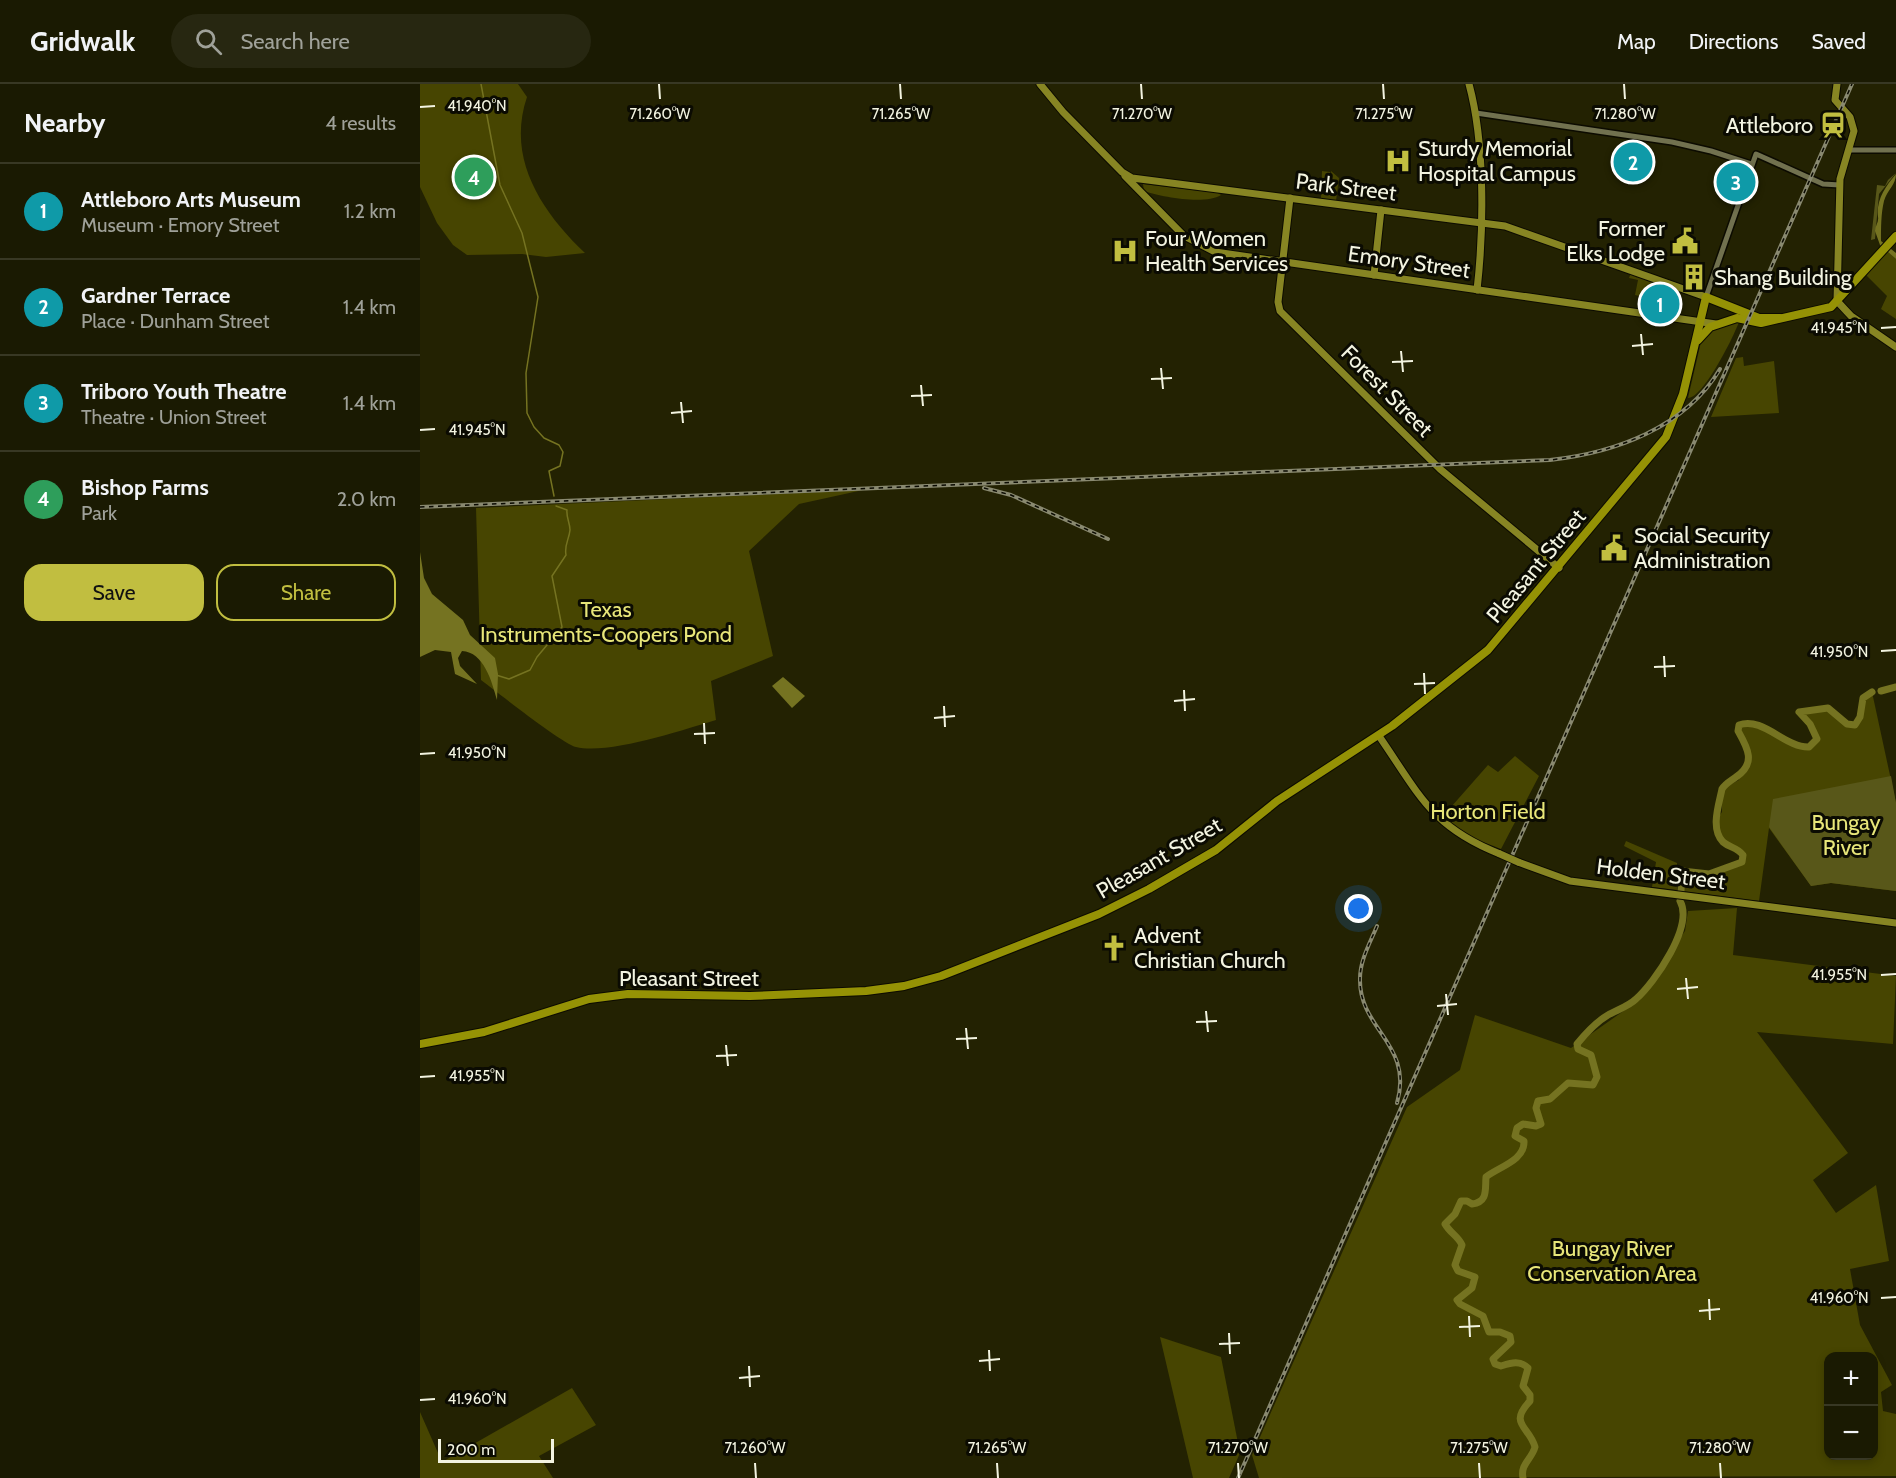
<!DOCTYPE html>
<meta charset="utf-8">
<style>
:root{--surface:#1a1a02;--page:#272711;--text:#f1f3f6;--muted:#9fa199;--line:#383824;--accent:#c1be40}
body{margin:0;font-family:Cabin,sans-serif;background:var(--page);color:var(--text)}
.controls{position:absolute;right:18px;bottom:18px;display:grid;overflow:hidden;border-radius:12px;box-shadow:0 3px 9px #0003}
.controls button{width:54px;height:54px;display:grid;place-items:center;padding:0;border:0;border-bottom:2px solid var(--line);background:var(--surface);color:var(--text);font:30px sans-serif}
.scale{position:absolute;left:18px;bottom:15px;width:116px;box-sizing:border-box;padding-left:6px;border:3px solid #f3f4e1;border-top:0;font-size:16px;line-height:21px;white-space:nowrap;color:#f3f4e1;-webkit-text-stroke:4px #0b0b02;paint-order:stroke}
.you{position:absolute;left:939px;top:825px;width:21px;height:21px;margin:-15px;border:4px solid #fff;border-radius:50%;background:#1a73e8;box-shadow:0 0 0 9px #1a73e833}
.badge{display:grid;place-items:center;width:39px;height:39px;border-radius:50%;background:var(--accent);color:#fff;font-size:20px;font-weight:700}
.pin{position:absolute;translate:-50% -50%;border:3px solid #fff;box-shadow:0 2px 6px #0006}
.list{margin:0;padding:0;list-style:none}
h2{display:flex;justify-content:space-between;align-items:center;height:78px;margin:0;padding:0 24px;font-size:26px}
h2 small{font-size:20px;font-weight:400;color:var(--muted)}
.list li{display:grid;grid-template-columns:39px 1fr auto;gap:18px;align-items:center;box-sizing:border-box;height:96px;padding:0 24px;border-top:2px solid var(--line)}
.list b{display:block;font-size:22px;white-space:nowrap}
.list p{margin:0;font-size:20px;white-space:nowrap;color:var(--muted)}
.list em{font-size:20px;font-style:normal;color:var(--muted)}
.actions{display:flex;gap:12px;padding:18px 24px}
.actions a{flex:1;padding:14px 0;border:2px solid var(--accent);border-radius:18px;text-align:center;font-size:21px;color:var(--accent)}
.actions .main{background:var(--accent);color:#111}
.icon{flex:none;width:33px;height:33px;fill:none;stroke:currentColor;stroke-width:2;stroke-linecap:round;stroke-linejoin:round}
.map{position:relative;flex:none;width:1476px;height:1394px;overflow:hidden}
header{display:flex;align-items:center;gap:36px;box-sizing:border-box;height:84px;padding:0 30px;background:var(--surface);border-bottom:2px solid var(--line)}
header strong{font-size:28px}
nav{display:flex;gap:33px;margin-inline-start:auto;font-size:21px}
.search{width:420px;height:54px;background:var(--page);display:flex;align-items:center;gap:15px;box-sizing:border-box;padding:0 21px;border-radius:33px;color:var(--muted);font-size:22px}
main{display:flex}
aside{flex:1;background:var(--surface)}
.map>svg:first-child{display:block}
</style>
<header>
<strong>Gridwalk</strong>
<div class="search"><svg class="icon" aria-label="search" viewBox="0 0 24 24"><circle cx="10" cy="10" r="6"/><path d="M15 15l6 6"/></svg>Search here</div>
<nav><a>Map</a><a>Directions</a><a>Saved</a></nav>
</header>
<main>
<aside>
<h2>Nearby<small>4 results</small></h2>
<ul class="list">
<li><span class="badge" style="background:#0f9aa8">1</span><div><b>Attleboro Arts Museum</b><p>Museum · Emory Street</p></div><em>1.2 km</em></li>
<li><span class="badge" style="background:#0f9aa8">2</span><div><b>Gardner Terrace</b><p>Place · Dunham Street</p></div><em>1.4 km</em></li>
<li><span class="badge" style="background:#0f9aa8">3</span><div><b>Triboro Youth Theatre</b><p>Theatre · Union Street</p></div><em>1.4 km</em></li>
<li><span class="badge" style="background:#2e9e5b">4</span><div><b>Bishop Farms</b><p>Park</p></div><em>2.0 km</em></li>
</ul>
<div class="actions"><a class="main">Save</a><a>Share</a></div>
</aside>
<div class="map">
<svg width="1476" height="1394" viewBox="0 0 1476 1394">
<rect width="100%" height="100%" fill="#232202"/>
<!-- green -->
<g fill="#474501" fill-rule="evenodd">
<path d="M0,0h98l9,13c-21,62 15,115 58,156l-39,4 -24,-3 -55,1 -14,-10 -16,-22 -17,-36z"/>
<polygon points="902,87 910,88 909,100 912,98 911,87 919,94 916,117 901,114"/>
<path d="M723,100l75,9 3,2c-16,10 -60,2 -77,-4z"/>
<polygon points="1467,167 1476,175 1476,235 1461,225 1467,212 1446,191"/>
<polygon points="1211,189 1216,191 1216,194 1217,191 1234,197 1236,204 1232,215 1215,211 1218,196 1209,194"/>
<path d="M1319,238c-6,16 -36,76 -51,76l13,-56 9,-11z"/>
<polygon points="1323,273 1324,282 1354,277 1359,329 1291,333 1316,274"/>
<path d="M443,406l-64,14 -50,47 24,105 -62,25 5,39c-33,10 -108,35 -140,27 -13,-3 -79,-55 -95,-67l-5,-172z"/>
<path d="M1452,608l24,111v88l-65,-8 -20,3 -42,-58 -10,73 -78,-10 1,-20 27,3 33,-12 1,-7c-12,-16 -25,-7 -27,-34l6,-9v-23l17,-9 -1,-4c17,-13 8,-30 0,-45l1,-6c23,-9 46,23 70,22l8,-7 -7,-16 -11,-12 29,-4 19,16 8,1 5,-8 3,-19z"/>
<path d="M1095,672l24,20 -38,73c-16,-7 -51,-16 -57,-34l44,-50 10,7z"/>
<polygon points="1206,757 1257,779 1257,806 1232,803 1236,778 1204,762"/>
<path d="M1317,824l-4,47 163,21 -3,68 -136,-12 91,121 -35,27 23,33 40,-28 13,76 -39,8 10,56 32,60 -11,7 2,19 13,3v62l-637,2 -7,-23 155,-348 53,-37 15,-55 96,33 61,-43 53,-74 3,-20zM1408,1272h46v100h-46z"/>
<polygon points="740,1253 801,1273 820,1369 809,1394 773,1394"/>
<polygon points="152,1304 176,1341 119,1372 133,1394 0,1394 0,1328 22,1378"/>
</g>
<!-- forest -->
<g fill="#585719">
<polygon points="1476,89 1459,110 1455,155 1451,156 1457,101 1465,102 1468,96"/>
<polygon points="1471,692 1476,719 1476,807 1411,799 1391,802 1349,743 1353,715"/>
</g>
<!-- water -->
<g fill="#757321">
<path d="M1476,90c0,11 -9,16 -12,27 -3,12 -3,27 -3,40l15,12v6l-16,-14 -5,-14c0,-5 4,-9 3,-14 -2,-17 7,-30 18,-43z"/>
<path d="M0,468l4,26 8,16 31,26 7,15 25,23 3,16 -1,26c-5,-18 -13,-48 -35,-49l-4,7 2,8 17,18 -22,-10 -4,-22 -16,-2 -15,7z"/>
<polygon points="363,593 385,612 372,624 352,602"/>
</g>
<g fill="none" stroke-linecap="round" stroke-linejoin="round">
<!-- stream -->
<g stroke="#757321" stroke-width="1.5">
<polyline points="61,0 80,101 102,149 118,213 106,289 107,329 114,343 124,354 139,361 143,368 140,382 129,387 134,412"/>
<path d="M76,591l13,4 21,-9 7,-13 25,-30 -10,-51 14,-21c-2,-10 3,-15 4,-25 0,-7 -4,-13 -3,-20l-11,-4"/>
</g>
<!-- river -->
<g stroke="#757321" stroke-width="7">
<polyline points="1461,607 1476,603"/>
<path d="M1261,807l1,-20 27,3 33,-12 1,-7c-6,-8 -13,-7 -20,-13 -13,-13 -4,-38 -1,-53 4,-6 9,-8 14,-12 21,-14 11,-30 2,-46l1,-6c24,-9 46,23 70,22l8,-8 -7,-15 -11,-12 29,-4 19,16 8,1 5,-8 3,-19 9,-6"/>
<path d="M1103,1394c-3,-14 9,-19 12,-31 -6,-21 -27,-23 -5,-46v-6l-7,-9 5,-18c-8,-8 -17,-5 -27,-2l-6,-2 -2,-5 18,-17 -1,-6 -10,-4h-11l-6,-16 -23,-12 -3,-4 15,-12 3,-11 -17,-6 -3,-6 7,-20c-4,-9 -12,-12 -17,-21l10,-10 6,-13h6l5,3c16,-2 13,-14 14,-27 12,-10 39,-16 38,-36l-9,-5 2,-8 6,-4 13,2 5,-2 -5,-16 2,-7 12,-2 18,-16 25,2 4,-8 -6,-22 -13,-6 -1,-5c9,-11 19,-22 31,-29 9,-5 21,-9 28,-16 19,-17 58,-73 44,-98"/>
</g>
<!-- minor casing -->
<g stroke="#0c0b00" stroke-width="8">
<g id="minor">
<polyline points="1056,29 1252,58 1291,67 1331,80"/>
<polyline points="1429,66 1476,66"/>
<polyline points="1286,213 1336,70 1403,100 1420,101"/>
</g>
</g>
<!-- major casing -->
<g stroke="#0c0b00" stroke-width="9">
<g id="major">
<polyline points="620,0 643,28 702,88 712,94 1085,142 1286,213"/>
<path d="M1049,0c16,59 15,145 8,206"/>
<polyline points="1417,0 1415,16 1430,33 1434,47 1420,95 1417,217 1431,232 1476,263"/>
<polyline points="705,92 764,152 795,168 1296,240"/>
<polyline points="870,114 858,218 860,227 1020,385 1139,484"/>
<polyline points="954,191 961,126"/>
<path d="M959,652c40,58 52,91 121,118"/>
<polyline points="1098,778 1150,797 1476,839"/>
</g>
</g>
<!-- highway casing -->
<g stroke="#0c0b00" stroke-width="10">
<g id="highway">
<polyline points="1278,256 1290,243 1317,234 1341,239 1411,223 1476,152"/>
<polyline points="0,960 64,948 169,915 208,910 330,912 446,907 484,902 521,892 679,830 729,805 796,766 857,717 972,642 1068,566 1246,353 1263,310 1286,213 1339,234 1360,234"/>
</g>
</g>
<!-- minor -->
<use href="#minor" stroke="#71714f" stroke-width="5"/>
<!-- major -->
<use href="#major" stroke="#878523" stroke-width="7"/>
<!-- highway -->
<use href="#highway" stroke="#959205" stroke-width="8"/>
<!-- rail casing -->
<g stroke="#898970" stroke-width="4">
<g id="rail">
<polyline points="564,404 591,411 688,455"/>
<path d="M0,423l1130,-47c64,-7 135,-32 170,-91"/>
<path d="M957,842c-7,17 -17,34 -17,53 -1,51 54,65 37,124"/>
<polyline points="818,1394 1432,0"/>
</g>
</g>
<!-- rail -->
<use href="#rail" stroke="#0b0b02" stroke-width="1.5" stroke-dasharray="4.5" stroke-linecap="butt"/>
<!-- major-bridge casing -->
<g stroke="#0c0b00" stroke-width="9" stroke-linecap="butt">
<polyline id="major-bridge" points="1080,770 1098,778"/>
</g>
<!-- major-bridge -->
<use href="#major-bridge" stroke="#878523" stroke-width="7"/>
</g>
<!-- ticks -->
<path fill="none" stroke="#f3f4e1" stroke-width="2" d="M239,0l1,15M480,0l1,15M721,0l1,15M963,0l1,15M1204,0l1,15M0,23l15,-1M1461,244l15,-1M1221,250l2,21M1212,262l21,-2M981,267l2,21M972,278l21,-1M741,284l2,21M731,295l21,-1M501,301l2,21M491,312l21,-1M261,318l2,21M251,329l21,-2M0,346l15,-1M1461,567l15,-1M1244,572l1,21M1234,583l21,-1M1004,589l1,21M994,600l21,-1M764,606l1,21M754,617l21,-2M524,622l1,21M514,634l21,-2M284,639l1,21M274,650l21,-1M0,670l15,-1M1461,891l15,-1M1266,894l2,21M1257,905l21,-2M1026,910l2,21M1017,922l20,-2M786,927l2,21M776,938l21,-1M546,944l2,21M536,955l21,-1M306,961l2,21M296,972l21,-1M0,993l15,-1M1461,1214l15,-1M1289,1215l1,21M1279,1227l21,-2M1049,1232l1,21M1039,1243l21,-1M809,1249l1,21M799,1260l21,-1M569,1266l1,21M559,1277l21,-2M329,1282l1,21M319,1294l21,-2M0,1316l15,-1M335,1379l1,15M577,1379l1,15M818,1379l1,15M1059,1379l1,15M1300,1379l1,15"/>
<!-- icons -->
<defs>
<g id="station-bare" transform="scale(2.07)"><path d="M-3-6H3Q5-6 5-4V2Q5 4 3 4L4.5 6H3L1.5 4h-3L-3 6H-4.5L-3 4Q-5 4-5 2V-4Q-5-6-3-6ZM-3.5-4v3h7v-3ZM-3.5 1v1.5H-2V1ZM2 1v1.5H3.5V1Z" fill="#c1be40" stroke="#0b0b02" stroke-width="2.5" paint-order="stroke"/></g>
<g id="hospital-bare" transform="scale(2.07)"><path d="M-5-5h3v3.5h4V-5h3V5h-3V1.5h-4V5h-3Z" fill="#c1be40" stroke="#0b0b02" stroke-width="2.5" paint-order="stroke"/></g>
<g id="civic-bare" transform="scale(2.07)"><path d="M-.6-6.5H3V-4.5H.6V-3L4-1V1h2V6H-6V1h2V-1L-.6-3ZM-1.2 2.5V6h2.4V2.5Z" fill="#c1be40" stroke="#0b0b02" stroke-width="2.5" paint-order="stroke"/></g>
<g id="building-bare" transform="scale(2.07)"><path d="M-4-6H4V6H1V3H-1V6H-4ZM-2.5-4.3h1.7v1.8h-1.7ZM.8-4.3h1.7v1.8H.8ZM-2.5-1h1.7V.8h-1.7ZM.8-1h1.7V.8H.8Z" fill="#c1be40" stroke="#0b0b02" stroke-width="2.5" paint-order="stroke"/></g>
<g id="church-bare" transform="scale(2.07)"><path d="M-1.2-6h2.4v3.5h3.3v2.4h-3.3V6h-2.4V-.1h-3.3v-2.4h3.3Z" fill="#c1be40" stroke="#0b0b02" stroke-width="2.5" paint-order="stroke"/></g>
</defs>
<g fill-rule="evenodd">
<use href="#station-bare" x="1413" y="41"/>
<use href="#hospital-bare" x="978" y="77"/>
<use href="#civic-bare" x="1265" y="157"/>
<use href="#hospital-bare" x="705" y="167"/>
<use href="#building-bare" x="1274" y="193"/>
<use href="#civic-bare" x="1194" y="464"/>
<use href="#church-bare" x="694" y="864"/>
</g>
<g text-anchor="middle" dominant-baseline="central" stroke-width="6" stroke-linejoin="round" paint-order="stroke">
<!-- poi labels -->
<g font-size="22" fill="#f3f4e1" stroke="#0b0b02" text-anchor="start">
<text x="1393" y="41" text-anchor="end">Attleboro</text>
<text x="998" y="64">Sturdy Memorial<tspan x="998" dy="25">Hospital Campus</tspan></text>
<text x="1245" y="144" text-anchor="end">Former<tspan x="1245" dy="25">Elks Lodge</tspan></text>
<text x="725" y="154">Four Women<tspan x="725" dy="25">Health Services</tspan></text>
<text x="1294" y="193">Shang Building</text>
<text x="1214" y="451">Social Security<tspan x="1214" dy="25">Administration</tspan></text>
<text x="714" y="851">Advent<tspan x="714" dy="25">Christian Church</tspan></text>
</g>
<!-- street labels -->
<g font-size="22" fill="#f3f4e1" stroke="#0b0b02">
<text transform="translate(926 103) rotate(7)">Park Street</text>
<text transform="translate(989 178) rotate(8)">Emory Street</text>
<text transform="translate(967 307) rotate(45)">Forest Street</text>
<text transform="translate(1116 482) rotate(-50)">Pleasant Street</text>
<text transform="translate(739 774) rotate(-30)">Pleasant Street</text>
<text transform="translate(1241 790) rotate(7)">Holden Street</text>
<text x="269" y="894">Pleasant Street</text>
</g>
<!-- park labels -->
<g font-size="22" fill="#e8e679" stroke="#0b0b02">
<text x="186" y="525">Texas<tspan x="186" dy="25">Instruments-Coopers Pond</tspan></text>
<text x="1068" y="727">Horton Field</text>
<text x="1426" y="738">Bungay<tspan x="1426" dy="25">River</tspan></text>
<text x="1192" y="1164">Bungay River<tspan x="1192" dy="25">Conservation Area</tspan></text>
</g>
</g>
<g font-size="15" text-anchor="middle" fill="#f3f4e1" stroke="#0b0b02" stroke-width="6" stroke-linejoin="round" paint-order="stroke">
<text x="57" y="27">41.940°N</text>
<text x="240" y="35">71.260°W</text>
<text x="481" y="35">71.265°W</text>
<text x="722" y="35">71.270°W</text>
<text x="964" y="35">71.275°W</text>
<text x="1205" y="35">71.280°W</text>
<text x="1419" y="249">41.945°N</text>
<text x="57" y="351">41.945°N</text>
<text x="1419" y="573">41.950°N</text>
<text x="57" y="674">41.950°N</text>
<text x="1419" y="896">41.955°N</text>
<text x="57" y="997">41.955°N</text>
<text x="1419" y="1219">41.960°N</text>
<text x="57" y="1320">41.960°N</text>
<text x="335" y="1369">71.260°W</text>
<text x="577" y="1369">71.265°W</text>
<text x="818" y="1369">71.270°W</text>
<text x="1059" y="1369">71.275°W</text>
<text x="1300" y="1369">71.280°W</text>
</g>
</svg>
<div class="controls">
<button>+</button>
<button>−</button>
</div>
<div class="scale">200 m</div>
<div class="you"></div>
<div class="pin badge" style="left:1240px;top:220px;background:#0f9aa8">1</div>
<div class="pin badge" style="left:1213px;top:78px;background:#0f9aa8">2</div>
<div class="pin badge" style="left:1316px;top:98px;background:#0f9aa8">3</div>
<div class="pin badge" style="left:54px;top:93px;background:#2e9e5b">4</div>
</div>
</main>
